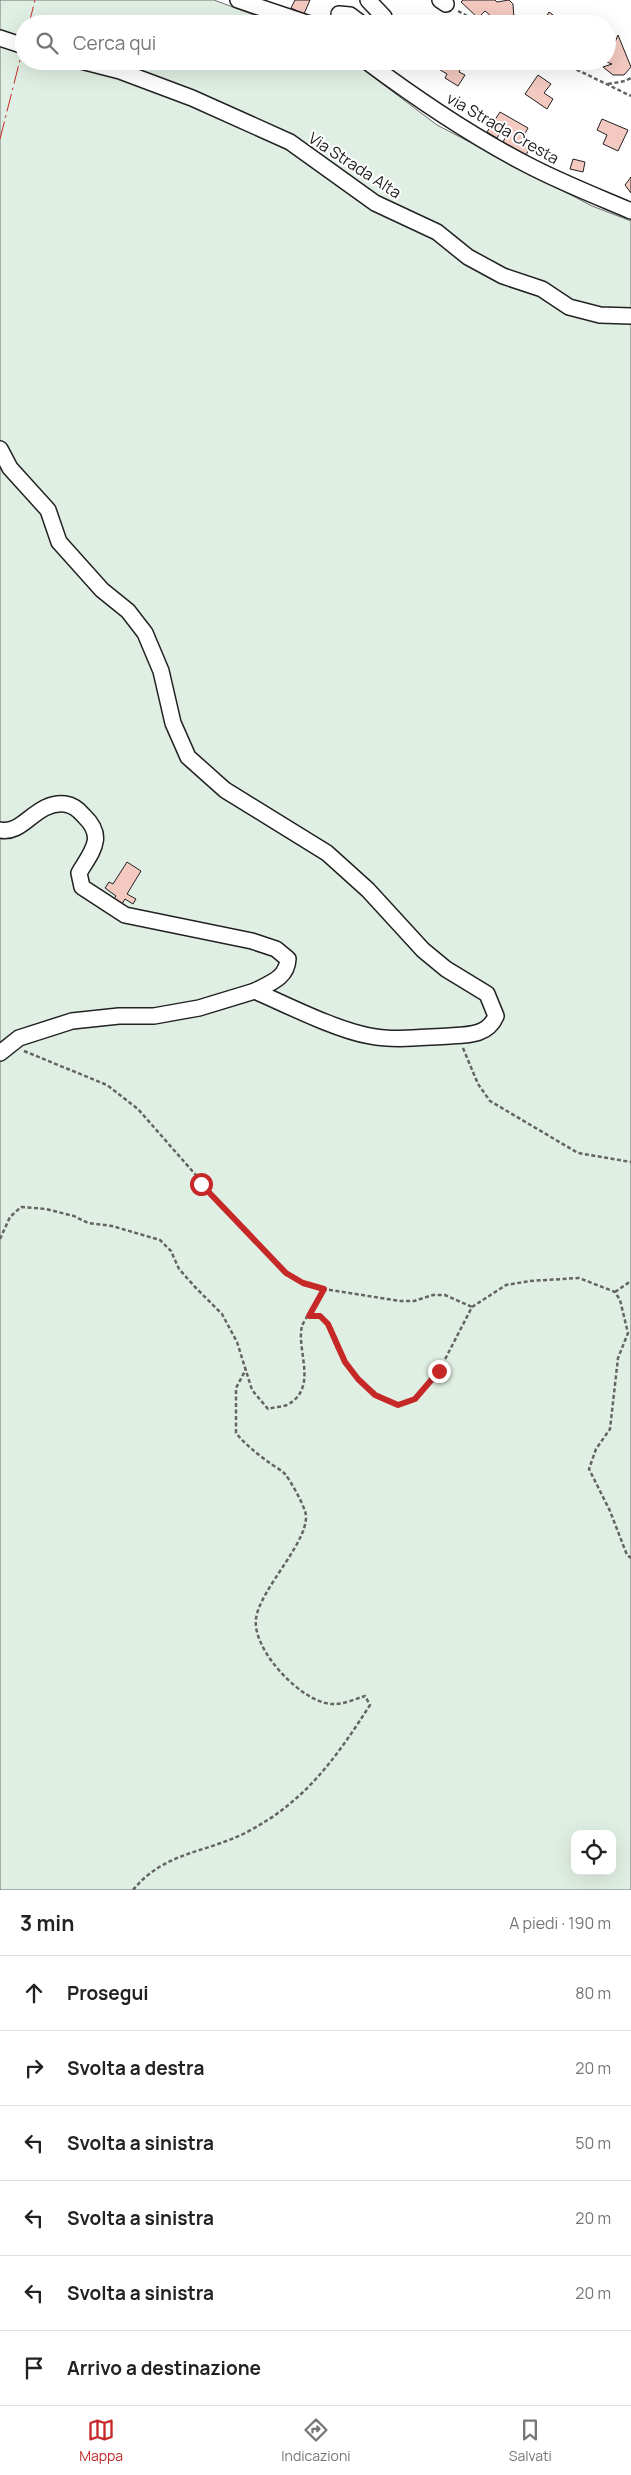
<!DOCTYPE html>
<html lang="it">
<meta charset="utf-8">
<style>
:root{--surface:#fff;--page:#f2f2f2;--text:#222;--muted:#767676;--line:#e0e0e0;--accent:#c62828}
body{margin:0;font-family:Manrope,sans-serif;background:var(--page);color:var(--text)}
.controls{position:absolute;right:15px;bottom:15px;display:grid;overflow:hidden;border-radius:10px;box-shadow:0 5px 20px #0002}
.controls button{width:45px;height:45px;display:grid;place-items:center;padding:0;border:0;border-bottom:1px solid var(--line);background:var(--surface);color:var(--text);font:25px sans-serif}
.stop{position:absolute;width:15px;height:15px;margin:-11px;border:4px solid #c62828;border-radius:50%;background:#fff}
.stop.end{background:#c62828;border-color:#fff;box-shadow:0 1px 5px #0008}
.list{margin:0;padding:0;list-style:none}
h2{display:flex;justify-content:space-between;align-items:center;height:65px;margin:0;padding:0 20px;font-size:21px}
h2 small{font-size:16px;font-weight:400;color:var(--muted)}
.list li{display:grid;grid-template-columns:32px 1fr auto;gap:15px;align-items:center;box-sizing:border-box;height:75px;padding:0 20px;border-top:1px solid var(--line)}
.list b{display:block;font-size:19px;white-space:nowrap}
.list em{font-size:16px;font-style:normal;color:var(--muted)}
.icon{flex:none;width:28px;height:28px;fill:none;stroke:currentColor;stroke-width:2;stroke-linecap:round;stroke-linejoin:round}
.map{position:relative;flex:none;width:631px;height:1890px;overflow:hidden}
.search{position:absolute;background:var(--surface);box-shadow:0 5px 20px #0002;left:15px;right:15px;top:15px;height:55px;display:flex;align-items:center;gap:12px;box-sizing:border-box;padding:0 18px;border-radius:28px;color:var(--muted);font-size:19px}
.sheet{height:515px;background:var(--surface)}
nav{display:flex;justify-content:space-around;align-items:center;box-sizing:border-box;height:70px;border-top:1px solid var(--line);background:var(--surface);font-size:14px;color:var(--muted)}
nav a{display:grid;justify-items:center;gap:2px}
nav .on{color:var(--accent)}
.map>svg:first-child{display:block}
</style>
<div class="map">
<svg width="631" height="1890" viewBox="0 0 631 1890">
<rect width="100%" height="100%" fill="#fff"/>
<!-- green -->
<path fill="#e0efe3" stroke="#6f6f6f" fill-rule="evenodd" d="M0,0h214l64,24h-254v37h328l85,64 155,81 39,15v1669h-631zM575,1834h37v37h-37z"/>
<!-- building -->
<g fill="#f3c9c0" stroke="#222">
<polygon points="295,0 310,0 304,14 291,8"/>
<polygon points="463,0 495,0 497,2 509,0 513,4 514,19 506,24 500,24 485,11 478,18 461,2"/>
<polygon points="549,12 565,24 541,24"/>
<polygon points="618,35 631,67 624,75 613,75 603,67 612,64 604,61 607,61 607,52 609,56"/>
<polygon points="434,61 465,61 459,72 465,75 458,86 445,78 447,74 432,65"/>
<polygon points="538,75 551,84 544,93 553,99 547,109 525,94"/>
<polygon points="500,112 528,128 522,139 531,145 526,155 503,142 508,132 503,129 497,138 487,132"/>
<polygon points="602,119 628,130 618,151 603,144 607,135 597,130"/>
<polygon points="573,159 585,162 583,172 570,169"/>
<polygon points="631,177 631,193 625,185"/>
<polygon points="127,862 141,871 127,894 136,899 133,904 125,899 120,907 112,901 116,896 105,888 109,882 113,884"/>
</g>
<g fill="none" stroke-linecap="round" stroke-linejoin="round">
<!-- minor casing -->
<g stroke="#222" stroke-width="18">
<g id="minor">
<polyline points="238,0 310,24"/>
<polyline points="368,0 384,17 385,24"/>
<polyline points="440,0 446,4"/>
<polyline points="340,24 339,14 350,15 362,24"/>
<polyline points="0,38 24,46"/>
<polyline points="81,61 120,71 192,98 290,142 375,203 437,232 468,257 503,276 542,289 569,307 600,315 631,316"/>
<path d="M366,61c51,38 104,74 160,103 34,18 70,32 105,47"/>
<path d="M0,449l10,19 38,42 11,32 43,48 26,21 17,22 16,38 12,52 15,34 37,33 102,63 41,37 55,60 23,19 41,25 9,22c-8,19 -27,19 -46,20 -26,1 -54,5 -80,0 -34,-6 -83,-31 -115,-45 15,-8 32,-13 33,-32l-12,-10 -24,-8 -127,-26 -43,-28 -3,-14c13,-22 27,-36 5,-57 -5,-6 -11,-11 -19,-12 -30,-3 -41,31 -65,26"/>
<polyline points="0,1053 19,1038 72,1021 119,1016 154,1016 199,1008 255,991"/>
</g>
</g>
<!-- path -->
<g stroke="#646464" stroke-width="2.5" stroke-dasharray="4 2.5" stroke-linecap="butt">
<polyline points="458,11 482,24"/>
<polyline points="559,61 631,96"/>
<polyline points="608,84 625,81 631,78"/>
<polyline points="463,1048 478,1084 490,1101 578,1153 631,1162"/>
<polyline points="24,1051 107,1085 138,1109 250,1237 286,1273 303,1283 324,1289 400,1301 414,1301 433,1295 445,1295 472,1307"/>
<path d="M0,1239l10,-22 11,-10 25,2 28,7 14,7 24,3 48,14 11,11 8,18 16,18 27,27 15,28 15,48 16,19c6,-2 14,-2 19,-4 32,-17 9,-54 15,-79 1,-4 18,-30 22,-36"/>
<polyline points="615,1292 631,1281"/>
<path d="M309,1316c8,0 12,0 18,6 5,5 5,15 8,22 14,31 33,48 64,61l16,-6 24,-28 33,-64 34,-22 24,-4 49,-3 36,14 5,8 8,33 -10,25 -8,71 -14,20 -7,20 21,42 17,44 4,3"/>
<path d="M133,1890c32,-39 74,-37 114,-58 58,-30 89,-74 123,-127l-5,-9c-10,3 -23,9 -33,8 -30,-1 -80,-54 -76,-85 3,-30 58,-82 49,-108 -4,-11 -13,-28 -20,-37 -5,-5 -13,-9 -18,-13 -12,-9 -22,-17 -31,-28v-45l10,-19"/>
</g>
<!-- minor -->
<use href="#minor" stroke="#fff" stroke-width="15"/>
<!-- power -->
<g stroke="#c62828" stroke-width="1" stroke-dasharray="18 4 2.5 4" stroke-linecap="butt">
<polyline points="29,24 35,0"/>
<polyline points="0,139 24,44"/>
</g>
</g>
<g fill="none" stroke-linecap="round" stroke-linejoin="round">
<!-- route -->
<polyline stroke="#c62828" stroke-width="6" points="201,1184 286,1273 303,1283 324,1289 309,1316 320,1316 328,1324 345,1362 358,1379 375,1395 398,1405 415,1399 439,1371"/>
</g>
<g text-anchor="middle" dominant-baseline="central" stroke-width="4" stroke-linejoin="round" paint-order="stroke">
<!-- street labels -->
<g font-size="16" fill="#222" stroke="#fff">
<text transform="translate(503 128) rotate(30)">via Strada Cresta</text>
<text transform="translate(355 165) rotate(33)">Via Strada Alta</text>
</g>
</g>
</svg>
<div class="controls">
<button><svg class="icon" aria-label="locate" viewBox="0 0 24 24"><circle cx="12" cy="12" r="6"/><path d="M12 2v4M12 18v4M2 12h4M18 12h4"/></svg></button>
</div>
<div class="stop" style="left:201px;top:1184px"></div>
<div class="stop end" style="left:439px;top:1371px"></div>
<div class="search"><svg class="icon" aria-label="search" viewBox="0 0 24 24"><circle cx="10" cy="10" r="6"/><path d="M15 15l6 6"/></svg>Cerca qui</div>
</div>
<section class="sheet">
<h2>3 min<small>A piedi · 190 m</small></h2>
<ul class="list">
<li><svg class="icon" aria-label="ahead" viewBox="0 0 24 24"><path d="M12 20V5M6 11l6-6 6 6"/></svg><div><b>Prosegui</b></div><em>80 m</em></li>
<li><svg class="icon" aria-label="right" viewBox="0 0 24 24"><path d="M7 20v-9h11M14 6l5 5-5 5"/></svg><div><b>Svolta a destra</b></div><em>20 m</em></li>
<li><svg class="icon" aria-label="left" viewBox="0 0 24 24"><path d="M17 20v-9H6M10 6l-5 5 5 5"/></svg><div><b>Svolta a sinistra</b></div><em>50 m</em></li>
<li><svg class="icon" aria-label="left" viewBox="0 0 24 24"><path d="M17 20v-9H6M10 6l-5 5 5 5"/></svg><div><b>Svolta a sinistra</b></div><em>20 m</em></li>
<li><svg class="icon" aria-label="left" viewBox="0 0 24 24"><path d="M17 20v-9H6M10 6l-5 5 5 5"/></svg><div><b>Svolta a sinistra</b></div><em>20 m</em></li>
<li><svg class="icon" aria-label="arrive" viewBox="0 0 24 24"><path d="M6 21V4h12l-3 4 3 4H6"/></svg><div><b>Arrivo a destinazione</b></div></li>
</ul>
</section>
<nav>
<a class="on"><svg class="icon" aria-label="map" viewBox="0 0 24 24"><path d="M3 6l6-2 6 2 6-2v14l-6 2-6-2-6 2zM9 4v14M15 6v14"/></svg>Mappa</a>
<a><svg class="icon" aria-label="directions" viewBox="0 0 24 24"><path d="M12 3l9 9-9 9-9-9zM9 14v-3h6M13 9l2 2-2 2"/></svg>Indicazioni</a>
<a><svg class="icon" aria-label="saved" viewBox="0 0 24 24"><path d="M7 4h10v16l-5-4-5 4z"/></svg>Salvati</a>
</nav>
